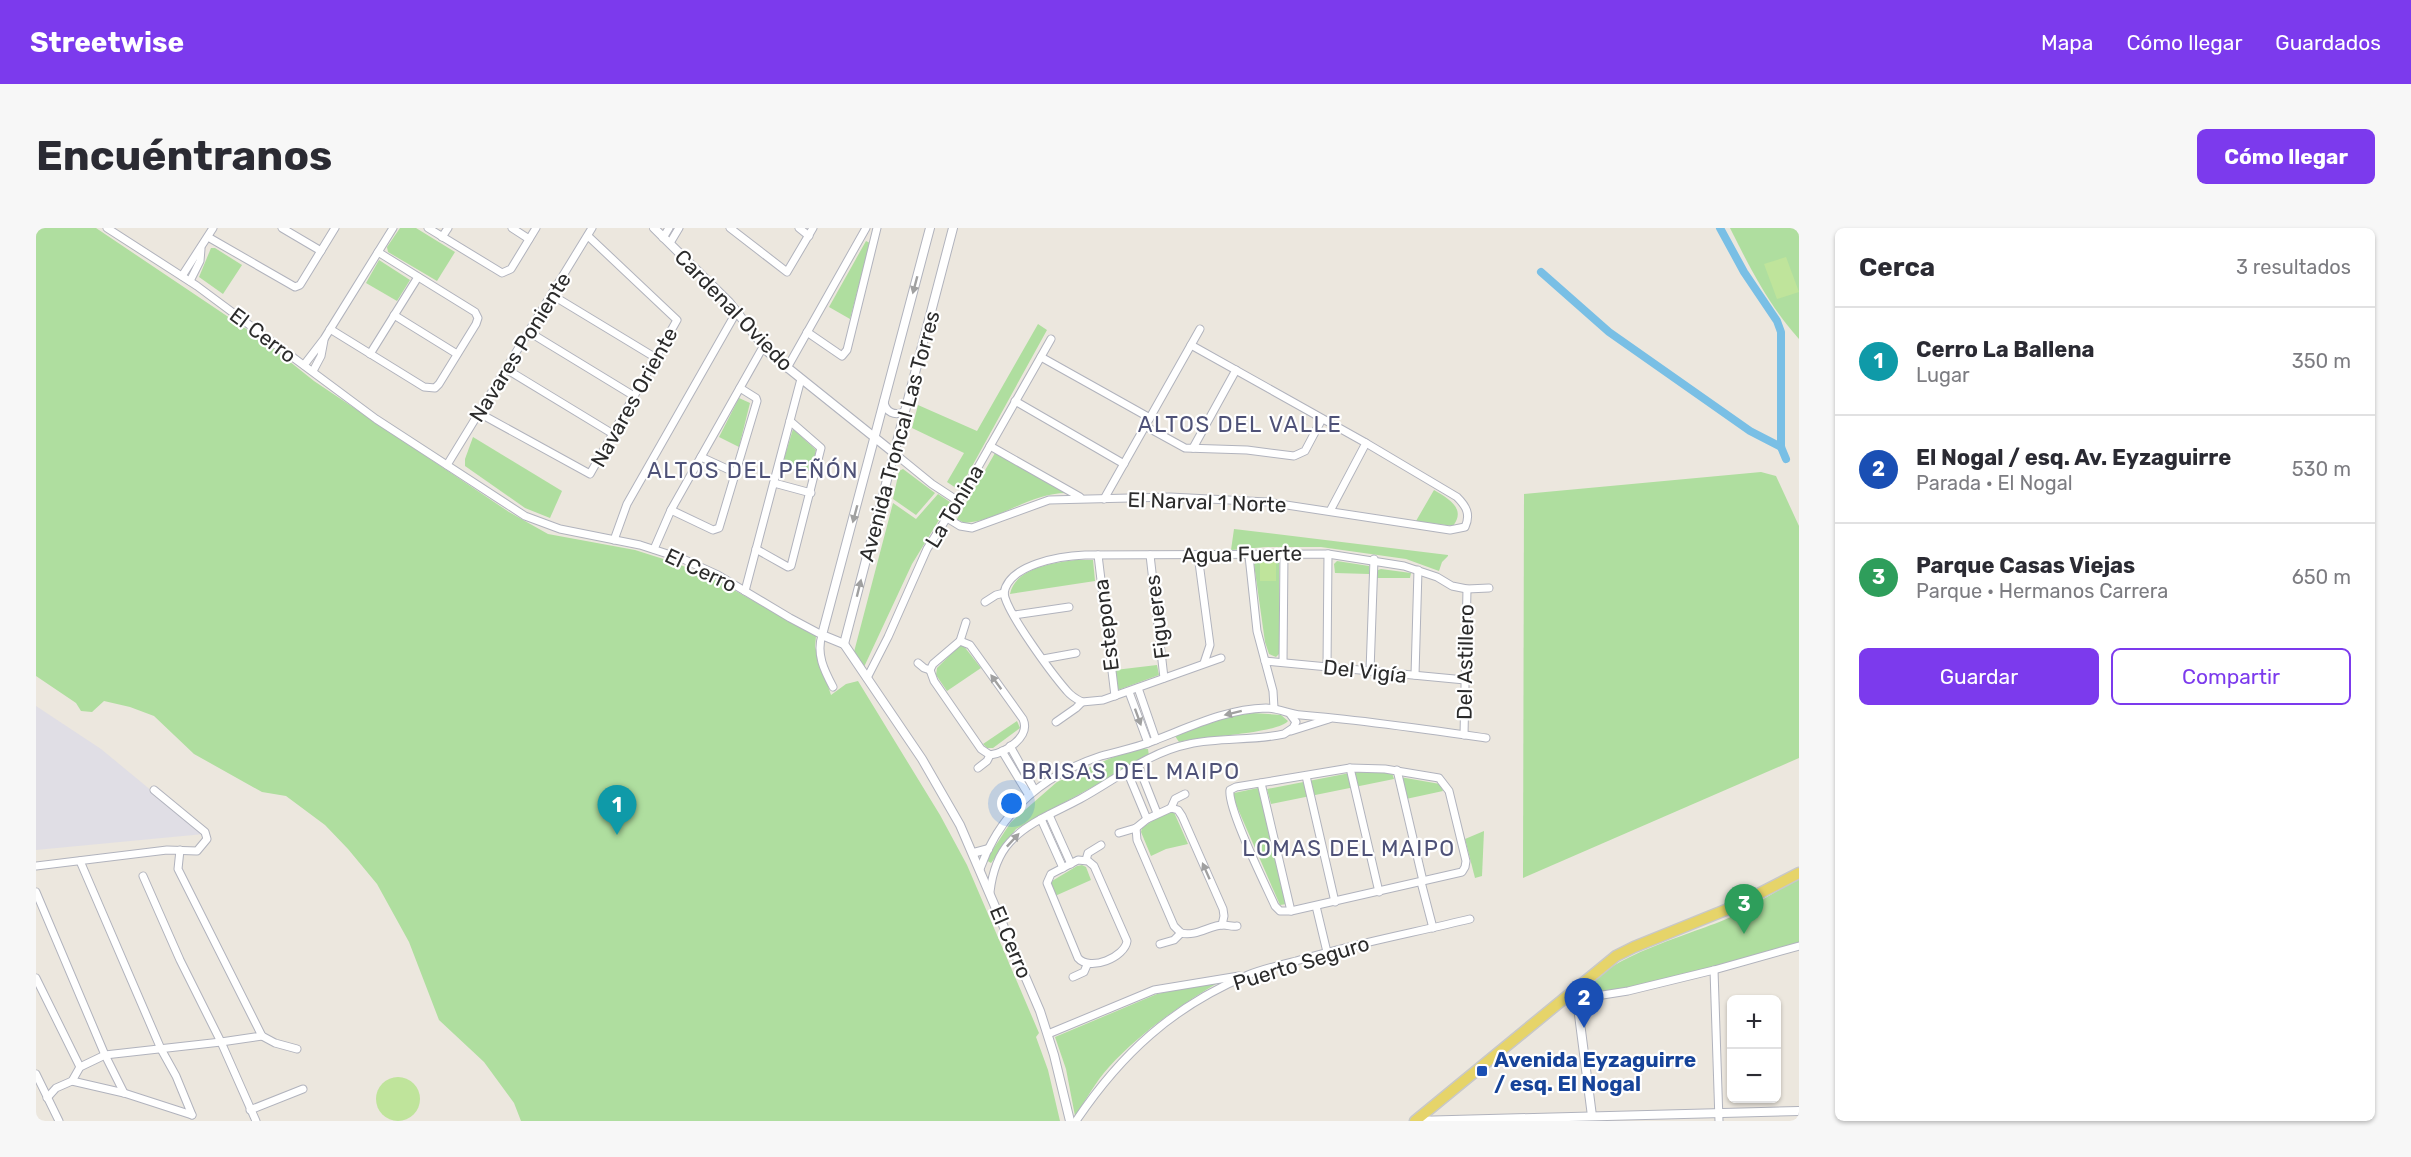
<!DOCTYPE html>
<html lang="es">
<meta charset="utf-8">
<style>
:root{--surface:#fff;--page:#f7f7f7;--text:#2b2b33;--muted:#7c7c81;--line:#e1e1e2;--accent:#7c3aed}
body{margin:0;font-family:Rubik,sans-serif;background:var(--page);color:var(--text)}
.controls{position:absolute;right:18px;bottom:18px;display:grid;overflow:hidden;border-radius:9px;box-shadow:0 2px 4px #0004}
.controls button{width:54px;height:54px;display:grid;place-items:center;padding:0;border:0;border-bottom:2px solid var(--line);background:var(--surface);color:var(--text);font:30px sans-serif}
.you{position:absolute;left:976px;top:576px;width:21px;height:21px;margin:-15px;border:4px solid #fff;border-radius:50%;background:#1a73e8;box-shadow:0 0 0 9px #1a73e833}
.badge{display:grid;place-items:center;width:39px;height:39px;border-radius:50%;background:var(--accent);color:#fff;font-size:20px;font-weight:700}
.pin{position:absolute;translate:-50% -50px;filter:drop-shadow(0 2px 3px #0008)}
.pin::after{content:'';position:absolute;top:32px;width:21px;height:18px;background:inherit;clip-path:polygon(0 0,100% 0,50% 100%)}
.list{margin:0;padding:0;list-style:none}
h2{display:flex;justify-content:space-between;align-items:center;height:78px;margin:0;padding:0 24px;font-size:26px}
h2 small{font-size:20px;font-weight:400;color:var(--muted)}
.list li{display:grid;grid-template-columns:39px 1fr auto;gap:18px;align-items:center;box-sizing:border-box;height:108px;padding:0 24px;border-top:2px solid var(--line)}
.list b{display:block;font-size:22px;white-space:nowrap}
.list p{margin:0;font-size:20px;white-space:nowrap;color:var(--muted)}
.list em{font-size:20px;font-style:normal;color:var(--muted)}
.actions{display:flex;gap:12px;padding:18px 24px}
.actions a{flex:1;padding:14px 0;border:2px solid var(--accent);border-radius:9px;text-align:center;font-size:21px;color:var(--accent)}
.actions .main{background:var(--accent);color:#fff}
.map{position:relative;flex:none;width:1763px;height:893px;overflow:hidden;border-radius:9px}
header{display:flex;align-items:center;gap:36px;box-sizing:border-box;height:84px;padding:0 30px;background:var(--accent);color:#fff}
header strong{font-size:28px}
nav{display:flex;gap:33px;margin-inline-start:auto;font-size:21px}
.intro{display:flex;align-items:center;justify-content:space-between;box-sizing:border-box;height:144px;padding:0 36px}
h1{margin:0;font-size:42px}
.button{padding:15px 27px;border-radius:9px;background:var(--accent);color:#fff;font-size:21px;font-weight:700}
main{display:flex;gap:36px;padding:0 36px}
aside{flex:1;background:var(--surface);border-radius:9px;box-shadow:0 2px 4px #0004}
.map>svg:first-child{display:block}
</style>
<header>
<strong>Streetwise</strong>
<nav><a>Mapa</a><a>Cómo llegar</a><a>Guardados</a></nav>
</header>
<div class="intro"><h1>Encuéntranos</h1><a class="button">Cómo llegar</a></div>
<main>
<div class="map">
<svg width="1763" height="893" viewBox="0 0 1763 893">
<rect width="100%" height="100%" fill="#ece7de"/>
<!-- industrial -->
<polygon fill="#e0dee5" points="0,478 65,521 168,606 0,622"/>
<!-- green -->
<g fill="#afde9f">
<polygon points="0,0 60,0 228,113 278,153 473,284 512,306 599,322 640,335 682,353 780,408 779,419 795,467 810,456 822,453 904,587 931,637 1003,805 1000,809 1012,842 1024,893 485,893 478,875 448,834 403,792 373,714 341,656 312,621 289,597 250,568 226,564 158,526 118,488 94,479 68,473 56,484 45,483 40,475 0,448"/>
<polygon points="364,0 380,0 419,24 401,53 352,24 351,19"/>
<path d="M1694,0h69v111c-30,-33 -49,-71 -69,-111z"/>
<polygon points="830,13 834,15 814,91 793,79"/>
<polygon points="175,20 179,20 206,37 187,66 163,49"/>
<polygon points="343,32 374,52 361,73 330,55"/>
<polygon points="1002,96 1011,102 923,262 911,254 928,225 876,200 882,177 941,203"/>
<polygon points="703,170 714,175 703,219 683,209"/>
<polygon points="757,201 780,222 775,244 747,234"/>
<polygon points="437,209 526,263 514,290 489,280 429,238 429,231"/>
<path d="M959,225l73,40c-37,-1 -68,28 -104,30l-7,-4z"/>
<polygon points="867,241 899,265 880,287 857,271 863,243"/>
<polygon points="1725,244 1740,248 1763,298 1763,530 1487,650 1488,266"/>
<path d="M1398,262c13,8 33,18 19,36l-37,-5z"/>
<polygon points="902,266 914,274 876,336 828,439 818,424 857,275 880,291"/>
<polygon points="1198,301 1412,327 1412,328 1406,334 1403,343 1370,331 1285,319 1230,319 1195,322"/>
<polygon points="1243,330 1243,426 1240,429 1233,426 1229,414 1218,336 1223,332"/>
<path d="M1039,332h18l2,21 -85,13c5,-26 43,-31 65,-34z"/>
<polygon points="1301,333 1333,338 1333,346 1299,345 1298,336"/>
<polygon points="1345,341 1375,345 1374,350 1341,350 1342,342"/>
<polygon points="927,417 945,440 911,463 900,447 901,440 923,418"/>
<polygon points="1121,437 1123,447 1082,462 1079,442"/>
<path d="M1217,485l28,2 7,6c-11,13 -88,15 -109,21l-4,-6 51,-19z"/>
<polygon points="981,493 984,500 957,520 951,520 947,516"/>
<polygon points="1105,520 1112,521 1113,528 980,601 955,635 950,632 975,594 1021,554 1075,530"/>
<polygon points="1319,544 1356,545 1358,551 1235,576 1231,561"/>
<polygon points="1364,549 1404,556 1407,563 1370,571"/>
<polygon points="1222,560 1251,676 1244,677 1198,572 1198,565"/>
<polygon points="1137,582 1152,616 1130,621 1115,628 1105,604 1106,600 1125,587"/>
<polygon points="1448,603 1446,648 1439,650 1429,611"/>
<polygon points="1046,637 1050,639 1055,652 1019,668 1015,656 1016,653 1041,638"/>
<path d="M1763,651v63c-34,10 -189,60 -213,50 18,-36 108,-58 145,-75 23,-12 45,-26 68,-38z"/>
<path d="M1190,750c-43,25 -83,52 -117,89 -13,14 -23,33 -34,49l-9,-47 -11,-32 102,-43z"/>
</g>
<!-- pitch -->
<g fill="#bfe49b">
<polygon points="1750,29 1763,64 1741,71 1728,36"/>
<rect x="1224" y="333" width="16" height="20"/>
<circle cx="362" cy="871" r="22"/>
</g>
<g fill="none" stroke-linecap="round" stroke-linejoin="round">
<!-- canal -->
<g stroke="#79bfe5" stroke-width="8">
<polyline points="1684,0 1708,44 1741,93 1745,104 1745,219 1750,231"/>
<polyline points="1505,44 1573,104 1714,203 1745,219"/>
</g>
<!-- minor casing -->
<g stroke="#b1b3bd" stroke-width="9">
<g id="minor">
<path d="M71,0l90,58 179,133 149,97 35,13 80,16 43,14 35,16 72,43 32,17c-6,19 2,35 11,52"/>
<polyline points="246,0 285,23"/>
<polyline points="392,0 466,45 475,41 500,0"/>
<polyline points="476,0 493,11"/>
<polyline points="694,0 751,44 777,0"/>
<polyline points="763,0 773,8"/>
<polyline points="172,9 259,59 264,57 299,0"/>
<polyline points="406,9 412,0"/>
<polyline points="627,10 633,0"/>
<polyline points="634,15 643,0"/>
<polyline points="146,48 177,0"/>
<polyline points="154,53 164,33 165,21"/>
<polyline points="516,67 620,130"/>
<polyline points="358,87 421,126"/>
<polyline points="294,101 388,159 399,160 403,156 440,96 442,90 439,84 342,24"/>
<polyline points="493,104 598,168"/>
<polyline points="771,104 806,128 811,122 841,0"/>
<polyline points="334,126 382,49"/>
<polyline points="1005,129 1114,190"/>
<polyline points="268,137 288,111 357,0"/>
<polyline points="751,140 830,0"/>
<polyline points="470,141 577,206"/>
<polyline points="277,143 285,128 288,112"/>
<path d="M848,173c1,11 11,16 21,10"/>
<polyline points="979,173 1088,236"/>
<polyline points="443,185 554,246 641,92 552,8"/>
<polyline points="1109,198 1149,220 1211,222 1258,228 1269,223 1286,191"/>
<polyline points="954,218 1044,269"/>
<polyline points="1157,220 1200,142"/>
<polyline points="858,225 896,256 922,273"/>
<polyline points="665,229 700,245"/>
<polyline points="411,237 556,0"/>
<polyline points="738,255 775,265"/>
<polyline points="1068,271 1164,101"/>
<polyline points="635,282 677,302 683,300 721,173 720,170 704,160"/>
<polyline points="1294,283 1330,215"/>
<path d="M911,290l13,8 12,2 77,-28 121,-3 97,5 183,28 15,-3c6,-13 1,-21 -8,-30l-91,-54 -175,-98"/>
<polyline points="578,312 591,276 701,83"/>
<polyline points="618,321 635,282 727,119"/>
<polyline points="720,321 752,339 755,338 785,220 754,193"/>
<polyline points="1062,327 1079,468"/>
<polyline points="1114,327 1128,450"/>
<polyline points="1162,327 1174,417 1168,435"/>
<polyline points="1213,328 1221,403 1237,463 1238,480"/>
<polyline points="709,363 765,151"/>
<path d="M968,365c5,-29 57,-37 81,-38l243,-1 76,12 33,11 15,9 15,3 22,-1"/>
<path d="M968,365c2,19 49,82 63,98 4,5 9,8 15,11l21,-2 118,-42"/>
<polyline points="949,374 960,367 968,365"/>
<polyline points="978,387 1033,379"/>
<path d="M924,413l10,4 53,74c8,18 -18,34 -33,36l-3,6 -9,7"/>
<polyline points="1007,431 1040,425"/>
<polyline points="1229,433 1429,452"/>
<polyline points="1247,434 1248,325"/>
<polyline points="882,435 888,440 894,442"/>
<polyline points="1291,439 1292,326"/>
<polyline points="894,442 898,453 945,521 954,527"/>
<polyline points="894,442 897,436 924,413 930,394"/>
<polyline points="1334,443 1338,331"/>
<polyline points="1379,447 1382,342"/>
<polyline points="831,450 852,409 891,321 933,255 1015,111"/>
<polyline points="1102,460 1120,512"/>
<polyline points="1093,464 1112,515"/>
<polyline points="1020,494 1040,480 1046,474"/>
<polyline points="1255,503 1293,491"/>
<polyline points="1428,507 1431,361"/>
<polyline points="974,518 998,561"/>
<polyline points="966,523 992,566"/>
<polyline points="1102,537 1121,585"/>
<path d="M1314,540l35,1 54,9 10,13 17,70 -1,6 -3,5 -171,39h-11l-5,-5c-9,-20 -48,-98 -45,-116l6,-3z"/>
<polyline points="1314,540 1343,664"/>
<polyline points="1361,542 1387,653"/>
<polyline points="1091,543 1111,591"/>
<polyline points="1270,548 1299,674"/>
<polyline points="1225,555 1255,683"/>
<polyline points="1135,580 1142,582 1146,588 1187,681 1188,688 1186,697"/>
<polyline points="1135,580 1139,571 1149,566"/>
<polyline points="1013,587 1035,636"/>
<polyline points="1005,591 1027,640"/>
<polyline points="1100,600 1101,612 1138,698 1145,705"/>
<polyline points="1083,605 1100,600 1111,591 1135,580"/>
<polyline points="144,622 142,641 226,808 239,815 261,821"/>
<path d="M1042,632l10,1 6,5 33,75c-2,16 -37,31 -49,17l-31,-75 4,-9z"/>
<polyline points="1050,632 1052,625 1065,617"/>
<polyline points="44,633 125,821 140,848 156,887"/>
<polyline points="0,638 131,622 161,623 171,611 169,604 118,562"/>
<path d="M944,641c21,-59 63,-94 121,-113 17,-5 35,-8 52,-15 37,-14 73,-32 113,-33 12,0 23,6 35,7 62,5 123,14 185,23"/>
<polyline points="107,648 144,732 185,814 220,893"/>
<polyline points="1385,654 1397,700"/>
<polyline points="0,664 69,827 88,865"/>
<path d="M954,664c2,-17 8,-37 20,-50 18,-20 46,-30 70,-43 35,-19 69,-47 109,-55 31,-7 64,-3 95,-10l9,-6 3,-6 -6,-8"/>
<polyline points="1280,678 1291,724"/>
<path d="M1145,705c15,4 29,-8 42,-8 6,0 8,2 14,1"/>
<polyline points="1124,716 1138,712 1145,705"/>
<polyline points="1678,742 1683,893"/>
<polyline points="1037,749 1048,744 1051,737"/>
<polyline points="0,750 44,839"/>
<polyline points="1536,763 1554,769 1592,763 1678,742 1763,718"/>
<polyline points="1012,806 1118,762 1203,748"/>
<polyline points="0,846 23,893"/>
<polyline points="36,853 88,865 156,887"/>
<polyline points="11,870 20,860 36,853 44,839 69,827 185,814 226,808"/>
<polyline points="214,882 267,861"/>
<path d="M1040,893c45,-67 97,-115 172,-146 15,-6 32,-10 48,-14 57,-17 116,-28 174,-42"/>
</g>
</g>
<!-- tertiary casing -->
<g stroke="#b1b3bd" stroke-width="10">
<g id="tertiary">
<polyline points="618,0 693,74 732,124 858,225"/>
<polyline points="894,0 786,407 808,416 886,531 924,597 1004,783 1018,827 1034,893"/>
<polyline points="808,416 917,0"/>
<polyline points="937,625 952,621"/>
<polyline points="1536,763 1542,779 1556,888"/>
<polyline points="1379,893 1763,883"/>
</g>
</g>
<!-- primary casing -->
<g stroke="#c8c8c8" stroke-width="13">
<polyline id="primary" points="1379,893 1580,728 1598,719 1697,679 1763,645"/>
</g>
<!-- minor -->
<use href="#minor" stroke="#fff" stroke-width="7"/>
<!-- tertiary -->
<use href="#tertiary" stroke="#fff" stroke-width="8"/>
<!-- primary -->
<use href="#primary" stroke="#e6d469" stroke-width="10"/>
</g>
<!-- one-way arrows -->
<defs><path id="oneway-solid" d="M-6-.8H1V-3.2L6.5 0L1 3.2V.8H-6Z" transform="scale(1.5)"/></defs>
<g fill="#a0a0a0">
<use href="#oneway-solid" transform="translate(879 57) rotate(105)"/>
<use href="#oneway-solid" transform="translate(819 286) rotate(105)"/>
<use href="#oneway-solid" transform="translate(823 360) rotate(-76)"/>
<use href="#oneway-solid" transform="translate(960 454) rotate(-126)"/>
<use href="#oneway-solid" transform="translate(1197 485) rotate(166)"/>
<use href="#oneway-solid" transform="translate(1102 489) rotate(70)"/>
<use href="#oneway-solid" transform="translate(977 612) rotate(-47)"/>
<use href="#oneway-solid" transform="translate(1170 643) rotate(-114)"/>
</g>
<!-- markers -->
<rect fill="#1a4fb4" stroke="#fff" stroke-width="2" x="1440" y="837" width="12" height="12" rx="3"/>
<g text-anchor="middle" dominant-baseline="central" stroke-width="4.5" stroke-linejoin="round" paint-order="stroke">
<!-- street labels -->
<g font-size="21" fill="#2b2b2b" stroke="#fff">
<text transform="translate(698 82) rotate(46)">Cardenal Oviedo</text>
<text transform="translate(227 107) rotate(37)">El Cerro</text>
<text transform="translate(484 119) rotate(-58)">Navares Poniente</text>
<text transform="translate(598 169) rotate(-61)">Navares Oriente</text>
<text transform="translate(863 208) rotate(-75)">Avenida Troncal Las Torres</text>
<text transform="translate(1171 274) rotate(2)">El Narval 1 Norte</text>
<text transform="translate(918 278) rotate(-59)">La Tonina</text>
<text transform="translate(1206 326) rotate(-1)">Agua Fuerte</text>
<text transform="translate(665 342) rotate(25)">El Cerro</text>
<text transform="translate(1121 389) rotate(-97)">Figueres</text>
<text transform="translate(1070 397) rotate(-97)">Estepona</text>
<text transform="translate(1429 434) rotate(-89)">Del Astillero</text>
<text transform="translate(1329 443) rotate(6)">Del Vigía</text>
<text transform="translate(975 714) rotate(67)">El Cerro</text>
<text transform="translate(1265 735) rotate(-17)">Puerto Seguro</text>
</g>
<!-- transit labels -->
<g font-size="21" font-weight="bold" fill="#164399" stroke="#fff" text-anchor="start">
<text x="1458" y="831">Avenida Eyzaguirre<tspan x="1458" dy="24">/ esq. El Nogal</tspan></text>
</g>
<!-- neighbourhood labels -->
<g font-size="22" letter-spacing="1.5" fill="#4f5278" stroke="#fff">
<text x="1204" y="196">ALTOS DEL VALLE</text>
<text x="717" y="242">ALTOS DEL PEÑÓN</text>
<text x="1095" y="543">BRISAS DEL MAIPO</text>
<text x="1313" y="620">LOMAS DEL MAIPO</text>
</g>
</g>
</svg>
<div class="controls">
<button>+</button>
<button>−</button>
</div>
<div class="you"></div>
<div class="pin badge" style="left:581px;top:607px;background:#0f9aa8">1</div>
<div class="pin badge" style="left:1548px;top:800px;background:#1a4fb4">2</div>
<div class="pin badge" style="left:1708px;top:706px;background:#2e9e5b">3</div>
</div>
<aside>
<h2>Cerca<small>3 resultados</small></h2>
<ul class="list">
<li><span class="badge" style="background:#0f9aa8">1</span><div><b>Cerro La Ballena</b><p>Lugar</p></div><em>350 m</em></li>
<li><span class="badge" style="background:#1a4fb4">2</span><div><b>El Nogal / esq. Av. Eyzaguirre</b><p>Parada · El Nogal</p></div><em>530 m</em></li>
<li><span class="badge" style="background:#2e9e5b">3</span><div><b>Parque Casas Viejas</b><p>Parque · Hermanos Carrera</p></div><em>650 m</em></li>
</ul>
<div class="actions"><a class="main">Guardar</a><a>Compartir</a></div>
</aside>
</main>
